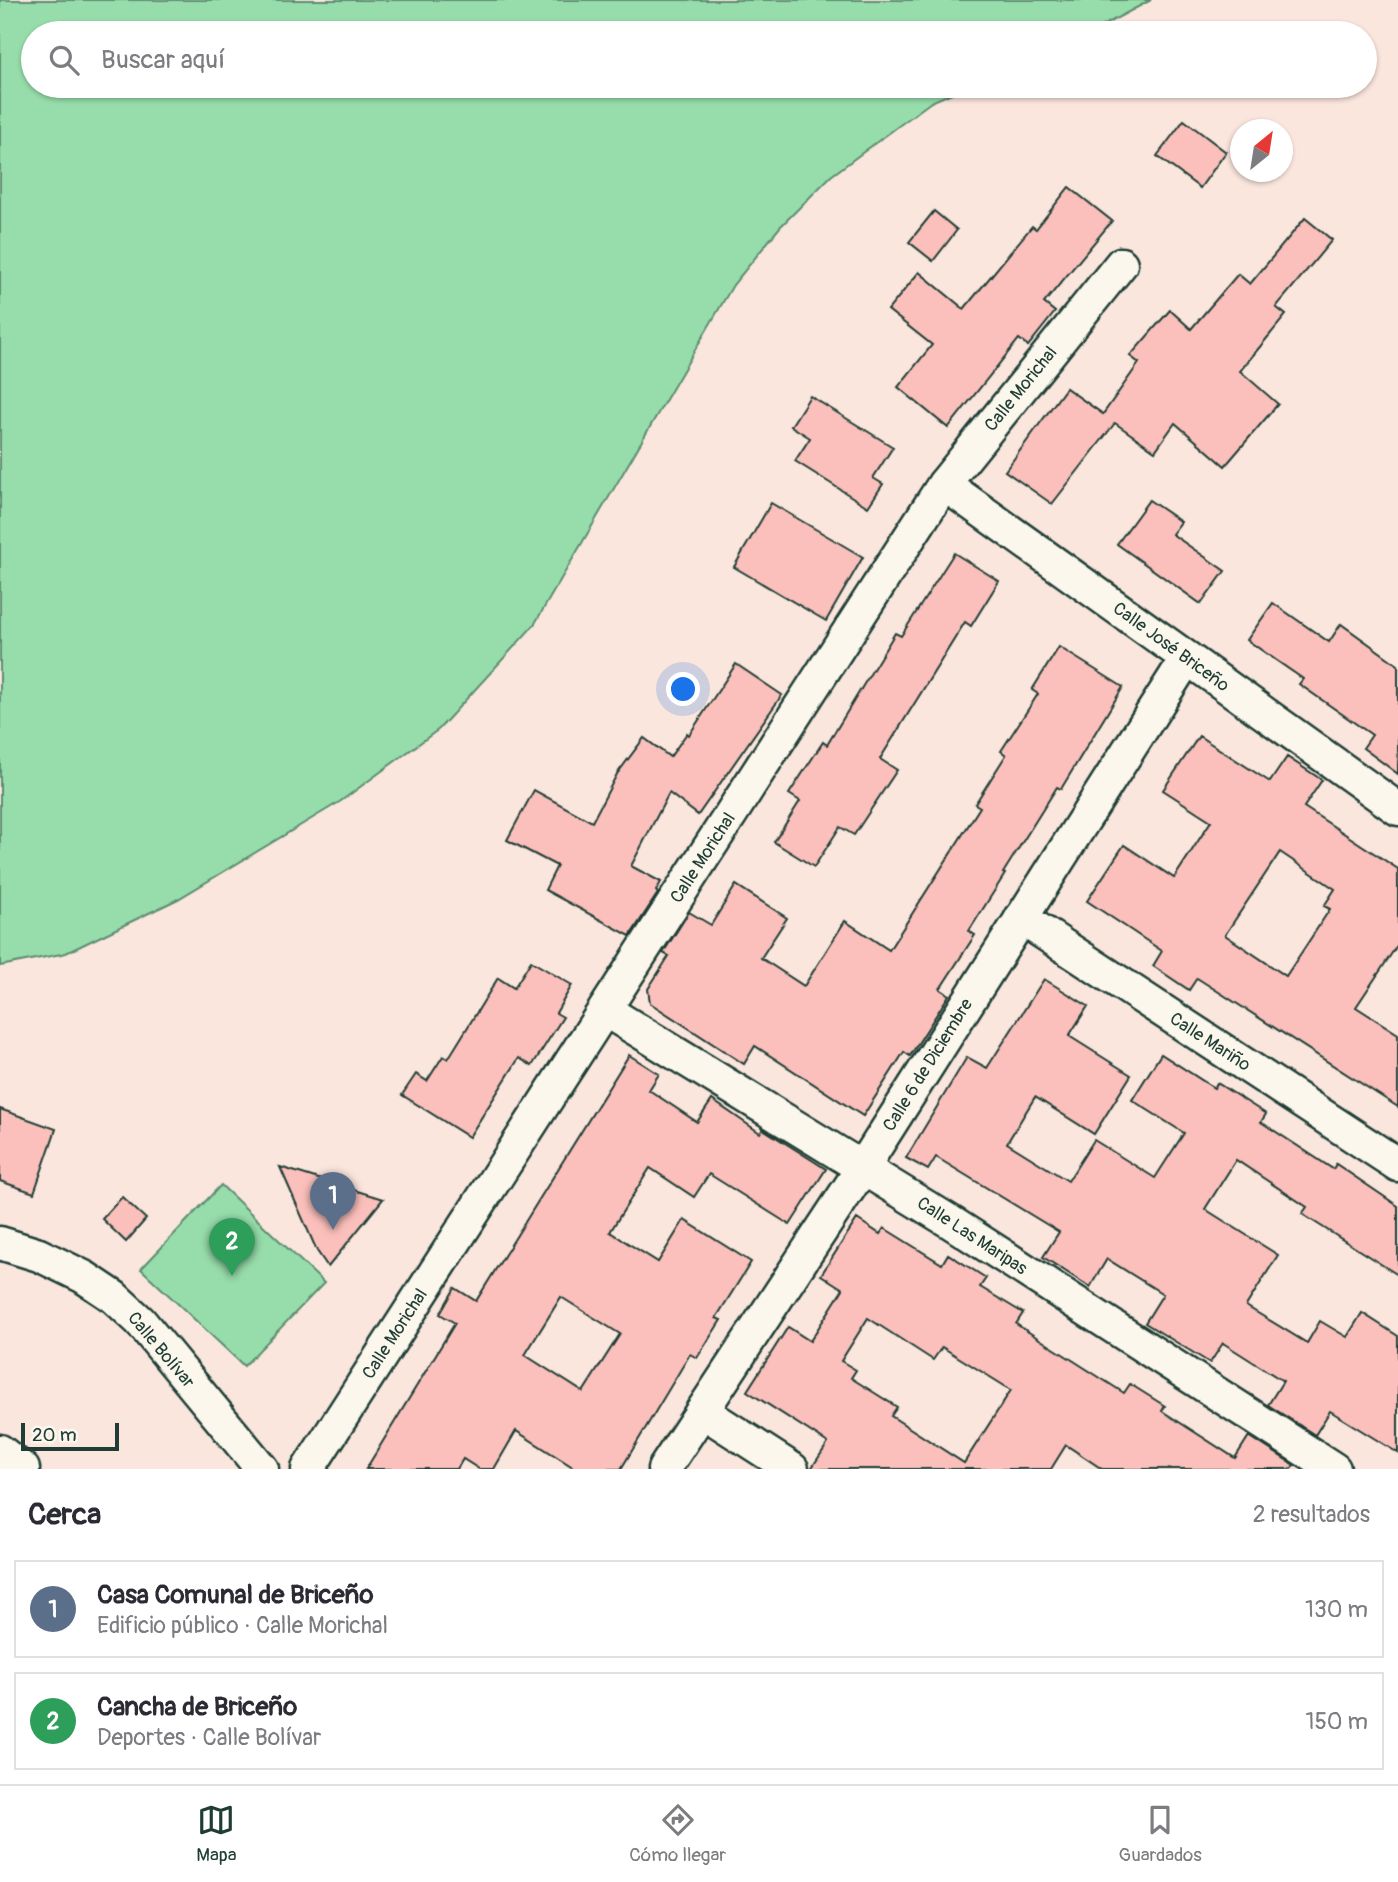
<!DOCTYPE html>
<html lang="es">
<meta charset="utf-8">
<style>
:root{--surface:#fff;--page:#f2f2f3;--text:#2b2b33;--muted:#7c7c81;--line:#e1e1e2;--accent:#1f3d34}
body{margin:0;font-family:Pangolin,sans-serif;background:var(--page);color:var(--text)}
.compass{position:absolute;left:1230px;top:119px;width:63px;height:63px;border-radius:50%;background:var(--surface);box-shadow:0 2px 5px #0004;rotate:30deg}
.scale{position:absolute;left:21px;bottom:18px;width:98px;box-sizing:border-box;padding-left:7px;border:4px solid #1f3d34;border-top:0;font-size:19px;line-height:24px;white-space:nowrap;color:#1f3d34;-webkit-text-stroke:5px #fbf7ec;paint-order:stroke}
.you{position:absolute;left:684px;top:690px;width:24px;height:24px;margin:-18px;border:5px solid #fff;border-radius:50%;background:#1a73e8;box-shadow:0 0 0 10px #1a73e833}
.badge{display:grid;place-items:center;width:46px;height:46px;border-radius:50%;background:var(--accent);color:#fff;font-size:23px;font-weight:700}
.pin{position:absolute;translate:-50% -58px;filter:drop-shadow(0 2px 4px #0008)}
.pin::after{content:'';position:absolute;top:37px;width:24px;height:21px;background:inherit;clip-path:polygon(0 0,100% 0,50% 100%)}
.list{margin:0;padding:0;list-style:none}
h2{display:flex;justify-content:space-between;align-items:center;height:91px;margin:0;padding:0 28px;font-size:30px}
h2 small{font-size:23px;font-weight:400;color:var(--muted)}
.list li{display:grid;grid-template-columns:46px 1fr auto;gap:21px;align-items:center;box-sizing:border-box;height:98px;margin:0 14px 14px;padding:0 14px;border:2px solid var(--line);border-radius:0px}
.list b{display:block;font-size:26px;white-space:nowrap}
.list p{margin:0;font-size:23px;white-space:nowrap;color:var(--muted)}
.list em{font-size:23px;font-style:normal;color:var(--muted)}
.icon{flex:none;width:38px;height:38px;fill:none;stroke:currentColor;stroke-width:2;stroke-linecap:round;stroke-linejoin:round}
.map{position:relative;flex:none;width:1398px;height:1469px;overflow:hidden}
.search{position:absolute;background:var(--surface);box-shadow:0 2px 5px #0004;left:21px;right:21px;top:21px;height:77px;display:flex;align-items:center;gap:18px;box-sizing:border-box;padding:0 24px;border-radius:38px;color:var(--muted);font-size:26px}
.sheet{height:315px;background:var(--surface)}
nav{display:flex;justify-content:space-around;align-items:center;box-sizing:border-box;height:98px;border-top:2px solid var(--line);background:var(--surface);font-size:19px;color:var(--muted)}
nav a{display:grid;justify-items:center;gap:4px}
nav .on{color:var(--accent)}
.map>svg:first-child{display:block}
</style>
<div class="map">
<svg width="1398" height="1469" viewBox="0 0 1398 1469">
<rect width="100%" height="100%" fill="#fbe6de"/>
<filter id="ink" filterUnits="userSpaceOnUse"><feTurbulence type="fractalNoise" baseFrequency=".0143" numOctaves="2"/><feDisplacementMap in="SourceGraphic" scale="14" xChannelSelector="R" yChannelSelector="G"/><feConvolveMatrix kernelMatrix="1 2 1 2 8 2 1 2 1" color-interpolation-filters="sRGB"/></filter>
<g filter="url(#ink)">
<!-- green -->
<g fill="#97ddab" stroke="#5b8d70" stroke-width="2">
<polygon points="0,0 1151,0 1089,33 33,33 33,86 968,86 931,102 831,176 780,227 733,285 534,625 439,729 341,801 178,899 66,953 0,966"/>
<polygon points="221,1185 324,1283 244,1366 141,1269"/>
</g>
<!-- building -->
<g fill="#fcc0bc" stroke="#1f3d34" stroke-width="2" fill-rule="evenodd">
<polygon points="1184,120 1226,152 1200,188 1157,156"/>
<polygon points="1069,187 1112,221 1044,303 1055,312 1028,346 1019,339 948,428 898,387 932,345 888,310 919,272 964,309 1032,226 1036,229"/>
<polygon points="934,211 957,230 933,261 909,242"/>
<polygon points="1305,218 1332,240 1276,307 1286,315 1240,371 1278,404 1225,466 1175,423 1155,451 1115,423 1052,504 1005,471 1066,388 1103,414 1139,363 1130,356 1170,310 1191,329 1238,274 1250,284"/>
<polygon points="810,396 893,447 873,478 883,484 868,507 795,461 810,438 791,426"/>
<polygon points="1149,500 1181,522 1172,534 1225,571 1201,604 1117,544"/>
<polygon points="771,503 863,557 826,621 734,567"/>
<polygon points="954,553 999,581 971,626 965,622 880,759 897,770 854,835 840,827 814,867 774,842 800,801 789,794 823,742 827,745 895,633 901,636"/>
<polygon points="1273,603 1329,642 1341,624 1398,665 1398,774 1363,748 1372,735 1299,684 1303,679 1247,640"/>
<polygon points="1059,647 1123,687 1061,789 1057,787 1003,873 1005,874 969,931 975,935 940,989 949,995 910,1056 904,1052 863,1116 755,1046 744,1064 650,1003 648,989 669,956 663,953 689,912 711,925 736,885 787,918 761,958 804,986 845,921 889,950 980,807 975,804 1006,755 1001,751 1038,694 1032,690"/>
<polygon points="736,664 782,695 698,815 669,793 631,866 661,882 656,891 658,893 630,936 545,890 557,866 507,840 534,790 592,822 617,774 644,738 670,757 687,733 689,735"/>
<path d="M1199,736l71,46 17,-25 35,23 -18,27 94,62v75l-42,63 42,27v73l-201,-129 -8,12 -36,-24 9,-15 -75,-50 37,-56 50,33 37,-57 -48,-31zM1280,852l55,37 -11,17 6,3 -44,67 -61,-41z"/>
<polygon points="531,961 572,985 556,1013 563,1017 532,1066 519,1058 469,1137 402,1095 416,1074 427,1081 443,1056 448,1059 498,978 514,988"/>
<polygon points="1044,979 1088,1006 1069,1036 1131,1075 1094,1134 1035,1097 1007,1143 1068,1181 1094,1140 1155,1178 1184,1133 1132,1100 1161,1054 1214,1088 1217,1083 1266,1114 1261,1122 1333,1169 1336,1164 1398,1206 1398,1275 1302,1214 1307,1207 1236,1160 1205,1209 1278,1255 1246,1306 1307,1343 1320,1321 1347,1337 1362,1313 1398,1336 1398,1453 1330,1411 1315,1435 1268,1405 1283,1381 1223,1343 1210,1363 1145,1323 1163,1294 1107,1259 1090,1287 1043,1257 1059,1232 936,1157 928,1170 906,1158 967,1057 987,1068"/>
<path d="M629,1055l30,19 -10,16 48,32 15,-22 48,33 3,-4 63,40 -36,56 -81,-51 -15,23 -44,-29 -40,64 48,30 26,-42 67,42 -35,56 5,2 -24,38 -7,-4 -69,115h-45l-60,-38 -22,38h-15l-16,-10 -6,10h-91l89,-146 -15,-9 15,-26 21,13zM561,1297l59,37 -37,58 -58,-37z"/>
<polygon points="0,1109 56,1129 34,1193 0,1181"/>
<polygon points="280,1167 383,1199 328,1267 317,1251"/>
<polygon points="122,1197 146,1219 126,1242 102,1219"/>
<path d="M857,1219l23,15 4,-6 58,36 6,-10 38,24 -6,9 43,26 -7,11 108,69 6,-9 35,22 -3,5 73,47 14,-22 45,29 -3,4h-189l-36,-24 -15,24h-240l17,-26 -81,-52 41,-64 22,14 33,-52 -22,-14zM868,1318l65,42 9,-13 69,43 -47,73 -73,-47 6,-9 -46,-29 5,-8 -15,-9z"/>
</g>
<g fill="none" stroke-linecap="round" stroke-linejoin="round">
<!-- street casing -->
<g stroke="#1f3d34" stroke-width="37">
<g id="street">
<polyline points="944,484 1398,809"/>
<polyline points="1021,918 1398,1165"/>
<polyline points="605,1010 949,1221 1334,1469"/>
<polyline points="0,1243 39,1255 84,1277 114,1297 140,1321 262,1469"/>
<polyline points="702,1411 792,1469"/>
<polyline points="0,1451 23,1469"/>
<polyline points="308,1469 944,484 1121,264"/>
<polyline points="664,1469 863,1167 1187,658"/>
</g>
</g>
<!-- street -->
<use href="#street" stroke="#fbf7ec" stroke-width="32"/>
</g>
</g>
<g text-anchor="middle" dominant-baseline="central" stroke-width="5" stroke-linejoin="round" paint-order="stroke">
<!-- street labels -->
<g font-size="18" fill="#1f3d34" stroke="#fbf7ec">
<text transform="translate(1021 389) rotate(-51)">Calle Morichal</text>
<text transform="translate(1171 647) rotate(36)">Calle José Briceño</text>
<text transform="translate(703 858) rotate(-57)">Calle Morichal</text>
<text transform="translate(1210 1042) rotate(33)">Calle Mariño</text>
<text transform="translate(928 1065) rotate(-58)">Calle 6 de Diciembre</text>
<text transform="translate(972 1236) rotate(33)">Calle Las Maripas</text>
<text transform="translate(395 1334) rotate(-57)">Calle Morichal</text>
<text transform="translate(161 1350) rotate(50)">Calle Bolívar</text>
</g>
</g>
</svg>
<svg class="compass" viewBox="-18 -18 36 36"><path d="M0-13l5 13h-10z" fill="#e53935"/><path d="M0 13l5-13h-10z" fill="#7c7c81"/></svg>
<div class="scale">20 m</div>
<div class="you"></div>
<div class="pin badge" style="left:333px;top:1230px;background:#5c6f8a">1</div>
<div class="pin badge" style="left:232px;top:1276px;background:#2e9e5b">2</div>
<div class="search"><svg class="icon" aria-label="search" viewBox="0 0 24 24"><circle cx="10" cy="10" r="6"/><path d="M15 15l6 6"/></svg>Buscar aquí</div>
</div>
<section class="sheet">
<h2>Cerca<small>2 resultados</small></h2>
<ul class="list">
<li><span class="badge" style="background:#5c6f8a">1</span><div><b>Casa Comunal de Briceño</b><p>Edificio público · Calle Morichal</p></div><em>130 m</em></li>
<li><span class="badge" style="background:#2e9e5b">2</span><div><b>Cancha de Briceño</b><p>Deportes · Calle Bolívar</p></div><em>150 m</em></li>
</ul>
</section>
<nav>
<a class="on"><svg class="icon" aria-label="map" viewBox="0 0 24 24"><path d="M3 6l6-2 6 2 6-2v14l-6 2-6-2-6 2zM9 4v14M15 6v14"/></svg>Mapa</a>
<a><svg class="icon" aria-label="directions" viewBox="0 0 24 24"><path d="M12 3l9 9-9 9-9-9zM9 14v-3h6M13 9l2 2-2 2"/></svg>Cómo llegar</a>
<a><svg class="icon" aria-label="saved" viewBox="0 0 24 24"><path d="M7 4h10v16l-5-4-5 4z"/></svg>Guardados</a>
</nav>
